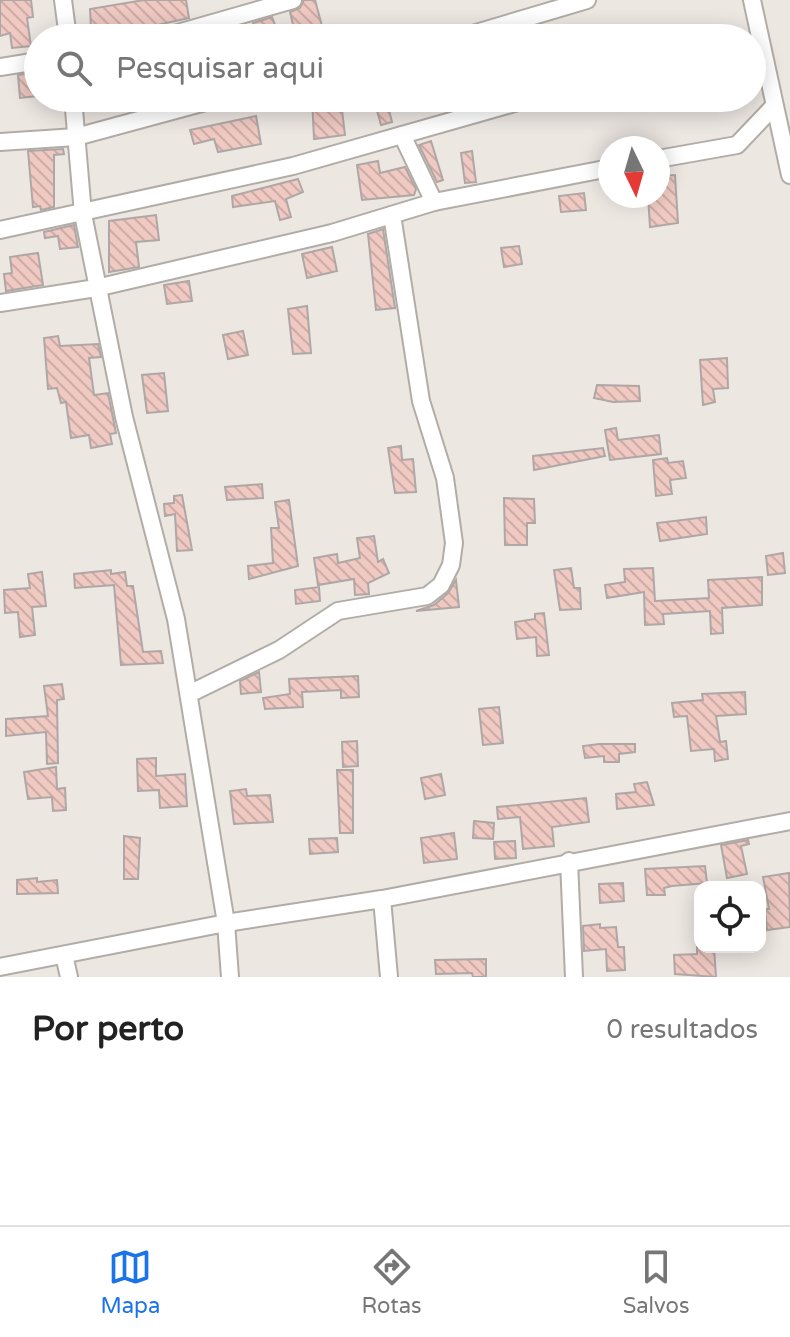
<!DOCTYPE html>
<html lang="pt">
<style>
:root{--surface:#fff;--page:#f6f6f6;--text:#222;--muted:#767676;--line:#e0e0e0;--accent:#1a73e8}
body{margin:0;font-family:"Varela Round",sans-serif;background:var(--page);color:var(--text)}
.controls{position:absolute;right:24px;bottom:24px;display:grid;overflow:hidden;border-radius:16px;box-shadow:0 4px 20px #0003}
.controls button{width:72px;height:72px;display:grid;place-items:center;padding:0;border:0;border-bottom:2px solid var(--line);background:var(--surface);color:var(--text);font:40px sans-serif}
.compass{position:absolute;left:598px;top:136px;width:72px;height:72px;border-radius:50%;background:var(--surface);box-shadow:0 4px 20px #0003;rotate:175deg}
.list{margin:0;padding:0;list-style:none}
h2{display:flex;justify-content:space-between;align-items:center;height:104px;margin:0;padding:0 32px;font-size:34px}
h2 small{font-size:26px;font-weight:400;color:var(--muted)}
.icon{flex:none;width:44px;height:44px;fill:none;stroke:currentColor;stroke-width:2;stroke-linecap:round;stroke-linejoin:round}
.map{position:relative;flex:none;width:790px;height:977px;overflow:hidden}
.search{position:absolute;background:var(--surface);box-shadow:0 4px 20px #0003;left:24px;right:24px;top:24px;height:88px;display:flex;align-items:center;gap:20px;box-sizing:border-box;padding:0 28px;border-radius:44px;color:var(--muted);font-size:30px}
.sheet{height:248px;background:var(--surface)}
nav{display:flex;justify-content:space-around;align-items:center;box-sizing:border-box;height:112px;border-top:2px solid var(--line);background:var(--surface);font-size:22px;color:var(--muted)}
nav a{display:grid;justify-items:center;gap:4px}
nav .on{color:var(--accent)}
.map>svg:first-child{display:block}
</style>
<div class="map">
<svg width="790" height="977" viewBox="0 0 790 977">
<defs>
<pattern id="building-back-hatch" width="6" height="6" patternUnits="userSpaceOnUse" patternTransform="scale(2)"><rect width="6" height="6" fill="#efc9c2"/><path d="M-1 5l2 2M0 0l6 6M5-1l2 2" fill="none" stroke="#cdaca6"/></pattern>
</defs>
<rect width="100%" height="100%" fill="#ede7e2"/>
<!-- building -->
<g fill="url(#building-back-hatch)" stroke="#afa7a6" stroke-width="2">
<polygon points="0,0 31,0 33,17 27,18 31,46 12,48 10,33 0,36"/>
<polygon points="144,0 186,0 189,18 126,32 102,33 101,29 91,29 90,9"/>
<polygon points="304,0 315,0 322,26 295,33 290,12 300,8"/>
<polygon points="272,17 279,35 260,38 253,23"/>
<polygon points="38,72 38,96 20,98 18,75"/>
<polygon points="312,98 386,98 392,122 381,125 376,107 342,110 345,135 314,139"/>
<polygon points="256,116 261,144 218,152 214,139 194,144 190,130"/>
<polygon points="431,141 443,180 437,182 419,145"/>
<polygon points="63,149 64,154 54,155 54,207 41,210 40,206 33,207 28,151"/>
<polygon points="472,151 476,182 465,183 461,153"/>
<polygon points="378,161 380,173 405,167 416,189 414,195 362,200 357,165"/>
<polygon points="675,175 678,223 650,227 648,196 658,196 658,176"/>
<polygon points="298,179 303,192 286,199 291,217 280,220 275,201 233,207 232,196"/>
<polygon points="584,193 586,210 561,212 559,196"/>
<polygon points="156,215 159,240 136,242 139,267 109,272 109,221"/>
<polygon points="74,225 78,247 60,249 58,236 45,238 44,232"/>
<polygon points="383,229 395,308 376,310 368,234"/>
<polygon points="519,246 522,264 504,267 501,248"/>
<polygon points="332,247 337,271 307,278 302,254"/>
<polygon points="38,253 43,285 6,291 4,274 12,273 10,257"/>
<polygon points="189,281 192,301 167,304 164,285"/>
<polygon points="307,306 311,353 293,354 288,309"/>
<polygon points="243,331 248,355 228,359 223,335"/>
<polygon points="58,336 60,346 98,344 101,357 89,358 94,395 108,393 116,433 110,434 112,444 91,448 89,435 71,438 66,402 61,403 57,388 48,389 44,338"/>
<polygon points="727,358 728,388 713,389 715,402 703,405 700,360"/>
<polygon points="164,373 168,411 147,413 142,375"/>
<polygon points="597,385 639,386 640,401 613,402 594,398"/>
<polygon points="616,428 618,440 659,435 661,454 610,460 605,430"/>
<polygon points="401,446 402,460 413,459 416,492 395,493 388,448"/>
<polygon points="603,448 605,456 534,470 533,456"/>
<polygon points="667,458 668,463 683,461 686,478 670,480 672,494 656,496 653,460"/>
<polygon points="262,484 263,498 227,500 225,487"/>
<polygon points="182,495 192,550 177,551 175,514 165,516 164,504 174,503 174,496"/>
<polygon points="504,498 534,499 535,523 527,523 527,545 505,545"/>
<polygon points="289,500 298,566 249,579 248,566 273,563 271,528 279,528 275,502"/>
<polygon points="706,517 707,534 660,541 657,523"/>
<polygon points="374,536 378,562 383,559 389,573 368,583 369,594 355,595 354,579 318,585 314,558 337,554 338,563 360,558 357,538"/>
<polygon points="783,553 785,573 768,575 766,556"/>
<polygon points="571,568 574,588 580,588 581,609 560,610 554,570"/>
<polygon points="653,568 655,601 709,598 708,580 762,577 762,605 722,608 723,633 711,634 710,611 663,614 664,624 645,625 644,592 607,598 605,585 625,582 624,569"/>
<polygon points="111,570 111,574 125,572 127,586 133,586 143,652 161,651 163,663 121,665 114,585 75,588 74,574"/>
<polygon points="42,572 46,606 32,607 35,635 20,637 18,612 5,613 4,590 30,588 28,574"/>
<polygon points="456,580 459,607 416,611 434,605 448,593"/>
<polygon points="319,587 320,601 296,604 295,590"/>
<polygon points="544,613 549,655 537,656 536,637 517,639 515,622 535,619 535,614"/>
<polygon points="259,672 261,692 241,694 240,681"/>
<polygon points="358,676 359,697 341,698 341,690 302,692 303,707 265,709 263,698 290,694 289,679"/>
<polygon points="62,684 64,699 57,700 58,763 47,764 46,732 6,736 6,719 48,716 44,686"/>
<polygon points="745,692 746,714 716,716 720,742 726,741 728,759 715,761 714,749 691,751 687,716 674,717 672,703 703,700 702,694"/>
<polygon points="499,707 503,743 483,745 479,709"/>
<polygon points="357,741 358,766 343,767 342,742"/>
<polygon points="599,744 635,744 635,752 619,754 619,762 604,762 604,756 585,758 583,746"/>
<polygon points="156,758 156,776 185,774 187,806 160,808 159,790 138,791 137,759"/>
<polygon points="56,767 57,789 65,788 66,810 53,811 52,797 28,799 24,772"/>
<polygon points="337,770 353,770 353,833 340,833"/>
<polygon points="441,774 445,795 425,799 421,778"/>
<polygon points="647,782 654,805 617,809 616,794 636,792 634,784"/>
<polygon points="246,789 247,796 270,795 273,822 234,824 230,791"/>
<polygon points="586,798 589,822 552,827 554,846 523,849 520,817 498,819 497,807"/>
<polygon points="474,821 494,823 493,839 473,838"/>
<polygon points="454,833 457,859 424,863 421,838"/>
<polygon points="124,836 140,838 138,879 124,879"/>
<polygon points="337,838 338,852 310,854 309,839"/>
<polygon points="748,840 749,844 741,846 747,874 727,878 721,845"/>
<polygon points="515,841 516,858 495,859 494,842"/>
<polygon points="705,866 707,883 672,886 664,888 665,895 647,895 645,869"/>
<polygon points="789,873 790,927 767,930 765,909 769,909 763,877"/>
<polygon points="37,878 37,882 57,880 58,893 17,894 17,880"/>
<polygon points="623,883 624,901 600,903 599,884"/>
<polygon points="600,924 600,928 616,927 618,947 624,947 625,970 607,971 606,949 584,951 583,926"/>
<polygon points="697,947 714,947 716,977 675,974 674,955 697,954"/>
<polygon points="486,959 486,977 473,977 472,973 436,974 435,960"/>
</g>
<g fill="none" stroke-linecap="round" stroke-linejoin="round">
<!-- minor casing -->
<g stroke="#b2aca7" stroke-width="20">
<g id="minor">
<polyline points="63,0 68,38"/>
<polyline points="752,0 790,175"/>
<polyline points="160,38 293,0"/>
<polyline points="459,38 587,0"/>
<polyline points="0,67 38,61"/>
<polyline points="73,98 83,214 124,417 176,619 226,923 230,977"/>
<polyline points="402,135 434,202"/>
<polyline points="0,142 76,137 220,98"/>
<polyline points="658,159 737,145 774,106"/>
<polyline points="0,230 293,166 532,98"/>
<polyline points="0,303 96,288 332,233 434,202 610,168"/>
<polyline points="189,694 279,650 338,611 427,596 441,585 451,565 454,543 445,478 421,401 392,215"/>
<polyline points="569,861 574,977"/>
<polyline points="382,899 389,977"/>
<polyline points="64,955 69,977"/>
<polyline points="0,967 226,923 382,899 790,821"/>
</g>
</g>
<!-- minor -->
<use href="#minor" stroke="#fff" stroke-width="16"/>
</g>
</svg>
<div class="controls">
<button><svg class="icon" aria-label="locate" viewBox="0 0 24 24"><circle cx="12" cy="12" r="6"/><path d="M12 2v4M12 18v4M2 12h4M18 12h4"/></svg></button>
</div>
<svg class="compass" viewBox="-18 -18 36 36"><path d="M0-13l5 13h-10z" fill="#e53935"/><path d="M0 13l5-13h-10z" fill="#767676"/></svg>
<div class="search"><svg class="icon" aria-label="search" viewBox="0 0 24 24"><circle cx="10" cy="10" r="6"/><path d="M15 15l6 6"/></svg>Pesquisar aqui</div>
</div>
<section class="sheet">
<h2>Por perto<small>0 resultados</small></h2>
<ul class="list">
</ul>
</section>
<nav>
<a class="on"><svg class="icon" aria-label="map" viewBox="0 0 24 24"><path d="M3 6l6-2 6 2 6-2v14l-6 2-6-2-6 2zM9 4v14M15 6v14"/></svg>Mapa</a>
<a><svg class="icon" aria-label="directions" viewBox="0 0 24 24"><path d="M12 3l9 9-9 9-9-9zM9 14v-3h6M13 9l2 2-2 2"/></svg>Rotas</a>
<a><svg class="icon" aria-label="saved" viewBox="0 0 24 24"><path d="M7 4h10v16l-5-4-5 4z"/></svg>Salvos</a>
</nav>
